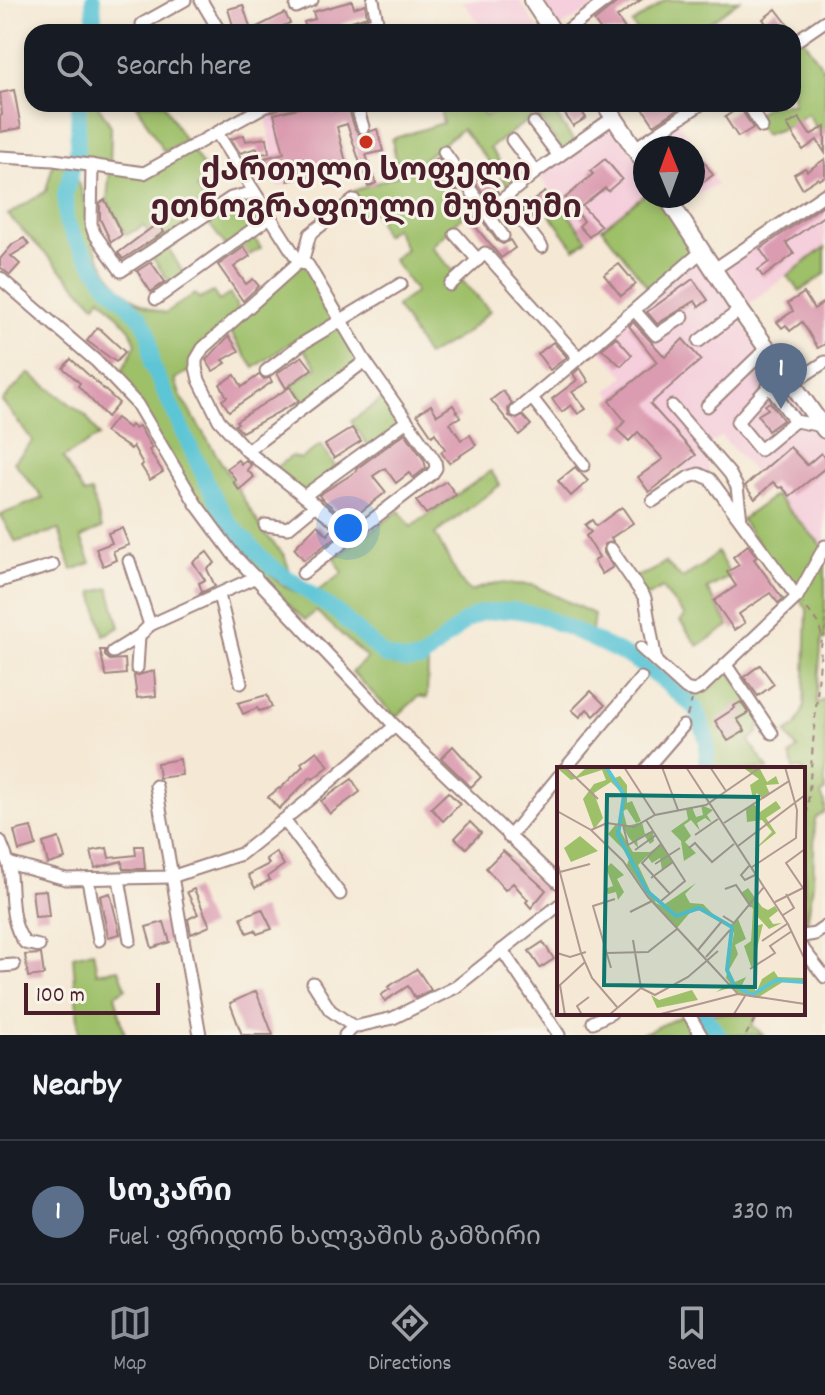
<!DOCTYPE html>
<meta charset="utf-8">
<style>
:root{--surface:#171b24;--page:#20242c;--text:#f1f3f6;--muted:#9ea1a6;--line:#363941;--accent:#8c9099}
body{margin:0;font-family:Dekko,"Noto Sans Georgian",sans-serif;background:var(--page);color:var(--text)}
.compass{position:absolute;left:633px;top:136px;width:72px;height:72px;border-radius:50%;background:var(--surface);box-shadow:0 4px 12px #0003;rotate:359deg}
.scale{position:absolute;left:24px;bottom:20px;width:136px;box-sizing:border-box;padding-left:8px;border:4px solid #4a1f2b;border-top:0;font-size:22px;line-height:28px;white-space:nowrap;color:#4a1f2b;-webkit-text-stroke:6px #f7f3e8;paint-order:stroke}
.you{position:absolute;left:348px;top:528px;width:28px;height:28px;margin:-20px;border:6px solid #fff;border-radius:50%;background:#1a73e8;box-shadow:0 0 0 12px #1a73e833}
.badge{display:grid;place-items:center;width:52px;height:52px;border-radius:50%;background:var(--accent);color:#fff;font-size:26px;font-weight:700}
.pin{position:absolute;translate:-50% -66px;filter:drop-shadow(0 2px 4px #0008)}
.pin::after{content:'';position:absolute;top:42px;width:28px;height:24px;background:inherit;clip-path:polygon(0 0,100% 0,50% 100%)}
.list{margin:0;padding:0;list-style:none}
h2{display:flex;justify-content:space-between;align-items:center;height:104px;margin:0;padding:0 32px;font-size:34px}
h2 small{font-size:26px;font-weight:400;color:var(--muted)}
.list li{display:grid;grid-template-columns:52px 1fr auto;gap:24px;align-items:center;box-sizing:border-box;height:144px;padding:0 32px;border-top:2px solid var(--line)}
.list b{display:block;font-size:30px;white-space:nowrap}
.list p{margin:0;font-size:26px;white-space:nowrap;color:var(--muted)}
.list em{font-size:26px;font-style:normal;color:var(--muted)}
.icon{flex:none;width:44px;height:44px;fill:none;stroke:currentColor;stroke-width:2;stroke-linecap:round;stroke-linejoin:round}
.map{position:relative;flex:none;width:825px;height:1035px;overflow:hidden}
.search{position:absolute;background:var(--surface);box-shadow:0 4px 12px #0003;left:24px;right:24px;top:24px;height:88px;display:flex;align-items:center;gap:20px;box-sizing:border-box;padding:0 28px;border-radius:24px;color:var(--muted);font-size:30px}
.sheet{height:248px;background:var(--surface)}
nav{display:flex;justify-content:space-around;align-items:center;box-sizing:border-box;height:112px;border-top:2px solid var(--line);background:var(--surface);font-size:22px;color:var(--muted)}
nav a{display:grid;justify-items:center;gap:4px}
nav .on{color:var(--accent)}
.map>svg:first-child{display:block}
</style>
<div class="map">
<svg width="825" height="1035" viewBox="0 0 825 1035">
<rect width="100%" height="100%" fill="#f7f3e8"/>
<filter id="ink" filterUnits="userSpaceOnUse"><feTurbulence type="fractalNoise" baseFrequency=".0125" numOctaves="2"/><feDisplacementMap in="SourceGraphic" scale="16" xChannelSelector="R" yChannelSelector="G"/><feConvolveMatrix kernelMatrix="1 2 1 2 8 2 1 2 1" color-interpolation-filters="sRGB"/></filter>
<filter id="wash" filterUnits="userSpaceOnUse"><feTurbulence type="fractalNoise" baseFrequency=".006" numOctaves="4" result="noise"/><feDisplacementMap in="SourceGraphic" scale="32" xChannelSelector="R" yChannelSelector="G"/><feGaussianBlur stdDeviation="1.8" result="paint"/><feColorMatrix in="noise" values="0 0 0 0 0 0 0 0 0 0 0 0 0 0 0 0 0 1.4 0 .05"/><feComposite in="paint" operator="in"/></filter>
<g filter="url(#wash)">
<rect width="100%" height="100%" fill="#f5e9d5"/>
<!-- built -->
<g fill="#f5cfdc">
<polygon points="462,0 519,0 540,32 485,32"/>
<polygon points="542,0 606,0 559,28"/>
<polygon points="274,104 332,104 346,170 277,187 265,106"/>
<polygon points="677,120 717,185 693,196 693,148 649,148"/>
<polygon points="612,124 645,171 645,194 587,239 536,172"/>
<polygon points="825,194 825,247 747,306 722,270"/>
<polygon points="700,257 736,314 825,440 825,549 721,436 706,447 710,479 689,477 608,391 625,376 595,345"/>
</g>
<!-- green -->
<g fill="#9ec069" stroke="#74704a" stroke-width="2">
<polygon points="665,0 740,0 706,25 709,32 638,32 632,24"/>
<polygon points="802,37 825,71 825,133 821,136 808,114 782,129 764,135 753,116 770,104 793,104 793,43"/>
<polygon points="79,104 97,104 111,126 110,168 144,173 191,148 209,176 197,188 212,210 254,192 270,217 250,232 261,248 238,262 204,217 165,242 186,278 173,287 149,253 158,247 144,226 126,235 107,200 110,168 83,163 77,151"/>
<polygon points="136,104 164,104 185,141 164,152"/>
<polygon points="439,104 480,104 484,116 516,104 548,104 576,144 564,152 536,114 490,148 518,187 513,191 462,129 423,159 463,216 431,247 490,311 466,333 427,356 396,306 416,292 393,260 406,249 395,228 384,235 373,210 361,218 354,191 398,175 392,139 443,123"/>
<path d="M54,160c37,23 26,38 37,75 10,36 36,69 74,78l30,-19 5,5 13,-7 6,9 11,-7 11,19 58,-51 9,3 57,96 -58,44 -15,-20 25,-18 -21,-28 -42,29 -27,-41 -24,22 -7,18 -21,12 5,16 85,139 19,21 10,27 -26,-19 -4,5 16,16 32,17 81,65 35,-3 -1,35 -8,-2 -23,21 -44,-45 15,-14 -51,-47 -11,9 -72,-66 -116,-173 19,-37 -6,-15 -29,-32 -6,8 -87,-90 38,-24z"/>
<polygon points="645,194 662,196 697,252 654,295 602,228"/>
<polygon points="562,206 587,239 575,249 550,215"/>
<polygon points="825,247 825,274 800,291 787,276"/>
<polygon points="29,373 86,416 99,436 63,458 84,494 91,492 102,528 81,538 91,563 72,570 59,530 16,542 0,515 43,498 14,462 33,441 2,401"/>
<polygon points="389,395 407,421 370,448 351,421"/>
<polygon points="321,445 338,471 304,496 272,470 292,456 301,459"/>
<path d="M491,471l9,14 -65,49 26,48 9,9 26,-8 37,2 61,29 -3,25c-34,-16 -71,-37 -110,-26 -36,11 -46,63 -93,44 -14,-6 -34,-30 -46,-40 -10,-8 -20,-15 -30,-22l31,-22 -9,-15 65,-47 12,16z"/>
<polygon points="775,495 825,549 825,639 822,638 816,704 825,699 825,791 821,795 825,803 825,812 815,819 813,884 805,937 803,769 794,769 790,755 797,749 786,733 796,726 804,708 807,609 741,520"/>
<polygon points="717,552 731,576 707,589 729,626 698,646 680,621 685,616 662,588 645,598 632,578 652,571 665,562 682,578 702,566"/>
<polygon points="109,588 120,627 104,635 93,592"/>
<path d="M726,665l39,57 -6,4 -1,7 -9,8 19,28h-62c1,-28 -1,-52 -23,-71z"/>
<polygon points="93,951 97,973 119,969 126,988 115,995 125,1035 79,1035 73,956"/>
<polygon points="688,1013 758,1013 752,1025 764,1035 640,1035"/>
</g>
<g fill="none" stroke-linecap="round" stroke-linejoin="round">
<!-- river -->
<g stroke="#5bc5d6" stroke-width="16">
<polyline points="93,0 95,32"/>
<polyline points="79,104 77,151 65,194 66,221 76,241 107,284 141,318 149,334 152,365 206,481 227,520 267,563 338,613 385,656 405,661 421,660 464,622 480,613 512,610 539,615 584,635 631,658 662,680 696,709 707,741 706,769"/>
<polyline points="702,1013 719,1035"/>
</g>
</g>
<g id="blocks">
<!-- building -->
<g fill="#db9cb1">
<polygon points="620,0 641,0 617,17 627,32 602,32 594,21"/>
<polygon points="352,1 354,8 365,4 367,16 342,24 337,32 307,32 304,22 315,19 313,12"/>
<polygon points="243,5 251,30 285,13 290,23 270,32 235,32 228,9"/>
<polygon points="776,9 789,26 780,32 772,32 763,19"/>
<polygon points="14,90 21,128 0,132 0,116 2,115 0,93"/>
<polygon points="315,104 334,104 335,111 348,107 355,129 360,135 377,129 383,151 366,155 376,183 368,187 347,124 337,127 347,166 288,181 286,173 271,177 265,158 284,153 274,114"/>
<polygon points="558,104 577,104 586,118 573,126"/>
<polygon points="640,104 686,104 654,125"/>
<polygon points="740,107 753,128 738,137 725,117"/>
<polygon points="799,118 810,135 825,127 825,153 817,140 803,150 787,125"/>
<polygon points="244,135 246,141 267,138 269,153 258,154 257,148 240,153 231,139"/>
<polygon points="693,145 713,175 696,187 693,183"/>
<polygon points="438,158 459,189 455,192 441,173 435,177 427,166"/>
<polygon points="605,159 622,179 608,191 605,188 582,206 601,226 589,237 579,226 584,221 565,198 593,174 590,171"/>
<polygon points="825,159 825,177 819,180 818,178 802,188 794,174 805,168 807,171"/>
<polygon points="477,165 498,192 488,200 468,172"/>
<polygon points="545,192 554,204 546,211 543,208 530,218 521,206 528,201 530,203"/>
<polygon points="105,200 122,235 111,242 100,219 100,203"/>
<polygon points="825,204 825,215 786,243 794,254 763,277 758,270 769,262 760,249"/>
<polygon points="474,209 497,241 503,244 510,240 515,248 501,258 466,215"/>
<polygon points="158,223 164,232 123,259 118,253"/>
<polygon points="24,238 29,245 11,256 20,264 10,275 0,267 0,259 13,244"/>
<polygon points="244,247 250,256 234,267 246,284 253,279 259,286 243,301 218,265"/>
<polygon points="151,262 165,282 151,292 137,271"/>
<polygon points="619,264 636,284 621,296 604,275"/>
<polygon points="693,279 708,300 699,307 695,301 657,324 647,312"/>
<polygon points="804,293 814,309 825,301 825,344 818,348 802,322 790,331 786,325 782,328 777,322 793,311 788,303"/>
<polygon points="633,322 665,357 683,339 701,360 650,404 696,455 649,492 638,477 663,459 638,432 629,441 617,430 625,421 609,401 657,362 629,326"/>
<polygon points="98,327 125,352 116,362 87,341"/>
<polygon points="229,336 239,351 223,360 226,363 213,371 206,360"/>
<polygon points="616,337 632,355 621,366 602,349"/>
<polygon points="553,342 567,357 550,370 538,354"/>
<polygon points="302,356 312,369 286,388 277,373"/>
<polygon points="71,359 119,403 107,417 78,386 80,383 63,368"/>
<polygon points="580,368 589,382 572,392 586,409 578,414 571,405 562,412 552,399 577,380 573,374"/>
<polygon points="235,375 242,387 259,375 264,379 270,378 272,382 229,411 222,400 227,397 220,384"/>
<polygon points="290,387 299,401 242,432 235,425 238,423 236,421"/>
<polygon points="503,391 512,403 508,409 509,416 517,419 523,416 531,425 519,435 491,400"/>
<polygon points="770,402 783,420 768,431 758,415 768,409 765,405"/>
<polygon points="431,405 437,415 453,405 460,417 450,423 461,440 470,435 476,445 449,463 441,452 445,449 435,433 432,436 417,414"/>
<polygon points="116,418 129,428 131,425 135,429 139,426 152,448 149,450 163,472 150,480 141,466 143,464 133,446 131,449 105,432"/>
<polygon points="352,428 361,441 334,458 325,445"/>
<polygon points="405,433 424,460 426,468 413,478 409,473 396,483 385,468 373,476 386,492 349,521 321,498 319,495 357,471 356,469"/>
<polygon points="790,447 807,465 821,453 825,459 825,468 790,496 782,487 779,488 773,482 755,499 745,486"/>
<polygon points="238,460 241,464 245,460 251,465 247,470 254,477 239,490 233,482 236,480 227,468"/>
<polygon points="575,467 588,481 571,496 558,481"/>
<polygon points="446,481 456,495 426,514 416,501"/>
<polygon points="622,507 633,523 611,538 613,541 604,545 604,553 613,567 602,574 594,561 599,557 586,536 591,532 585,525 592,520 596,526"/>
<polygon points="317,525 328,535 332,529 339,535 304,560 294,548"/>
<polygon points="122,528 129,545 113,551 116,560 103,566 96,549 112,543 108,533"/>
<polygon points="748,545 757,557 754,559 783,599 778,603 770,593 739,614 745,623 734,630 714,601 736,586 727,572 739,565 733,557"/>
<polygon points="207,552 215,563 207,569 215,586 199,594 202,591 199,583 205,580 193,562"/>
<polygon points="100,650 105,650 105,656 110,660 125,659 126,674 106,676"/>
<polygon points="760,665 774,684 758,696 744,677"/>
<polygon points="154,671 156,696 137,698 134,676"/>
<polygon points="591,691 605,705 594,716 587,709 580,717 572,710"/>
<polygon points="267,695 272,707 259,711 257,708 243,714 238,703"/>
<polygon points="741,702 748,713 737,719 745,731 728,741 715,721 735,708 734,706"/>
<polygon points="453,746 481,777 471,787 441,758"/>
<polygon points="317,751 329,766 313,779 311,777 279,809 268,797 279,788 280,789 303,766 301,763"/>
<polygon points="180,759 182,775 159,778 157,763"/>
<polygon points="352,779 360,792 330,814 321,801"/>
<polygon points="448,792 460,804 443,821 431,808"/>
<polygon points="470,822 481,833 466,848 455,838"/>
<polygon points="31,827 36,846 19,851 14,831"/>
<polygon points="59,838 65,859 48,864 43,843"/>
<polygon points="135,846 143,846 145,869 123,869 122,861 95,868 91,851 107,848 109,858 136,855"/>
<polygon points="503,851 546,890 531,908 526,902 528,900 513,883 505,890 486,868"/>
<polygon points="276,852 284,865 268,876 270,880 255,888 248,875 269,864 266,859"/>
<polygon points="194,889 210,926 191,934 188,919 198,914 187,892"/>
<polygon points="46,890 49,916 35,917 32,891"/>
<polygon points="110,893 120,934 108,937 100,896"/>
<polygon points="262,909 272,929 257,934 255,930 247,933 241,917"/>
<polygon points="164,922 170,942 152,948 146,927"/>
<polygon points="543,942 554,959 540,968 529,951"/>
<polygon points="41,954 44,975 28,977 25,955"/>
<polygon points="417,969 431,990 415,998 408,986 385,1001 381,995 390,989 388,987"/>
<polygon points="256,991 273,1035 242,1035 230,1003"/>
</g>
</g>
</g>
<g filter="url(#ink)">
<use href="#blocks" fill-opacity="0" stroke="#a08480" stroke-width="2"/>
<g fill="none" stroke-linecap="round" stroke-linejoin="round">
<!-- minor casing -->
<g stroke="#a08480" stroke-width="15">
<g id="minor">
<polyline points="201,0 220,32"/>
<polyline points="373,0 379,32"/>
<polyline points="296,7 312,0"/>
<polyline points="142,24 185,0"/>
<polyline points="345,32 377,22"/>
<polyline points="565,32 607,0"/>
<polyline points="793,43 825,21"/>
<polyline points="356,104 363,127"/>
<polyline points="748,104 762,127"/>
<polyline points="534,123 559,156"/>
<polyline points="217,133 299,262 308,265 365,361 435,461 436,468 432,474 303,573"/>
<polyline points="512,140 536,172"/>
<polyline points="635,148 701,104"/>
<polyline points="444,152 503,236"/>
<polyline points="0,157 54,160 144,173 265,106 274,104"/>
<polyline points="92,165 91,224 94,233 121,271 231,198 254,192"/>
<polyline points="504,198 542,247"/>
<polyline points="486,213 536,172 614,117"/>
<polyline points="455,234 478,260"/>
<polyline points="299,262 203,348 196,360 196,367 199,380 219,420 247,451 352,534"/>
<polyline points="302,263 310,234 354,200"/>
<polyline points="713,270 825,194"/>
<polyline points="0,278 96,361 137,404 196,504 233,554 395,726 559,883"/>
<polyline points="450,285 485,253 579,358 701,252"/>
<polyline points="156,299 270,217"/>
<polyline points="635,311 656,335 683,317"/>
<polyline points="699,341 740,310"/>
<polyline points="266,371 300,345 401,284"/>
<polyline points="782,371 737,422 760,450 795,421"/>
<polyline points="791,384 825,362"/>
<polyline points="770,387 795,421 822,426"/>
<polyline points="532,398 584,465"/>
<polyline points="672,406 730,474 737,487 741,520"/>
<polyline points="707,406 766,349"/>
<polyline points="516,411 579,358"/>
<polyline points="247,451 365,361"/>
<polyline points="304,496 407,421"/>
<polyline points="653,501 689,477 699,474 710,479 797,597"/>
<polyline points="265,525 288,528 316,505"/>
<polyline points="611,549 645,598 656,661"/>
<polyline points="129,561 150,625"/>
<polyline points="0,581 53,565"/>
<polyline points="219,595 241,683"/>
<polyline points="139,636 150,625 256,577"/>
<polyline points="641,648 686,689 694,691 702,687 797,597 825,546"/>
<polyline points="113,652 139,636 137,668"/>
<polyline points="726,665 772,733"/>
<polyline points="565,769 641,678"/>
<polyline points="646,769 683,726"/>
<polyline points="156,786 200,1035"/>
<polyline points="284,820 340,894"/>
<polyline points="509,837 559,776"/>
<path d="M0,841c3,8 7,16 9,25 4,26 -1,55 16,77l14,3"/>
<polyline points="8,863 66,879 171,877 241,854 306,802 395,726"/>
<polyline points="119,879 130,940"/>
<polyline points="88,880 99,940"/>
<polyline points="803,936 815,934 825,927"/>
<polyline points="803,949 825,977"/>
<polyline points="502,950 559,1035"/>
<polyline points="0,966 14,965"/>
<polyline points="313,983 330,1010 354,1027"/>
<polyline points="688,1013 701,1035"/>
<polyline points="593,1022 611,1013"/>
<polyline points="345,1035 354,1027 393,1018 456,987 559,905"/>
</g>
</g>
<!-- highway casing -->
<g stroke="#a08480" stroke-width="20">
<g id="highway">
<polyline points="532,0 553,32"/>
<polyline points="605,104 645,164"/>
<polyline points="666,196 740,310 825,430"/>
</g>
</g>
<!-- path -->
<g stroke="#a08480" stroke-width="2" stroke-dasharray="6 6" stroke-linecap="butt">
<polyline points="687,716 692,700"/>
<polyline points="803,862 822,637 818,622 803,604"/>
<polyline points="746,1035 758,1013"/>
</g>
<!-- minor -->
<use href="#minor" stroke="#fff" stroke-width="11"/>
<!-- highway -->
<use href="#highway" stroke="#fff" stroke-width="16"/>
</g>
</g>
<!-- markers -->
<circle fill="#c8321e" stroke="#f7f3e8" stroke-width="3" cx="366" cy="142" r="8"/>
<g text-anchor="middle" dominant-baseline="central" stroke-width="6" stroke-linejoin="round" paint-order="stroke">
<!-- poi labels -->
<g font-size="32" font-weight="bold" fill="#4a1f2b" stroke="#f7f3e8">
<text x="366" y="174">ქართული სოფელი<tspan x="366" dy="37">ეთნოგრაფიული მუზეუმი</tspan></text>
</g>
</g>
<!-- overview -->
<g transform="translate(557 767)">
<rect width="248" height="248" fill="#f5e9d5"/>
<path d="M6,0l13,10 11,-10h21l4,12 8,-3 7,9v18l5,-2 9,20 -5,2 -9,-14 -4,2 4,15 15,-4 3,12 8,-3 1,10 -4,3 -6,-9 -7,5 1,8 -9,-10 -8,-15 3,-28 -13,-13 -17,11 9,25 -9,11 -11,-30 11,-15 12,-4 -4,-10 -31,10 -14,-12zM185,0h17l8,15 9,-6 3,8 -13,1 4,9 -8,5 -5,-6 -4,6 -3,-14 9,-6zM219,34l5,7 -15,10 10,15 -23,18 19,-19 -10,-12 -15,2 -1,-13 8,-5 6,8zM144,38l12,5 -6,5 5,8 -7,-5 -8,5 3,8 -9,-11 -7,5 7,11 -6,6 11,11 -12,8 -3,-20 -10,-10 17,-12 -2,-10 6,-2 4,10 7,-2zM59,57l17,28h17l11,-8 12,18 -11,8 -2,-12 -8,5 -5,-7 -9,9 18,38 6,3 34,-23 -11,11 5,9 13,1 10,10 -20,-5 -16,19 -25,-27 -25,-36 3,-9 -22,-22zM23,69l18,15 -27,11 -7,-14zM54,96l13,12 -7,4 7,13 -6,8 -2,-8 -8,2 -3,-5 8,-3 -7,-18zM191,121l14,19 6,3 7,-4 3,5 -9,7 4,6 9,-1 -13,6 -13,-14 -1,11 8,-2 -11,45 -8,-23 7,-5 1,-14 1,-18 -12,-16zM181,152l8,20 -11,6 3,9 -9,16 6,12 11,-5 -4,8 12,2 2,6 6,-14 12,-8 4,6 27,1v6l-19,-4 -29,18 -19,-4 -6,-7 -16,5 14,-9 -4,-5 8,-45 -4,-8zM135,223l6,10 -41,8 -6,-13 8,5z" fill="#9ec069"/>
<path fill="none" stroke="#5bc5d6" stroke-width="4" d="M49,0l18,28 -6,40 29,56 29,25 23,-8 33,19 -5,43 7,15 18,10 24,-15 29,2"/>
<path fill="none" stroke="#b19891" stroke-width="2" d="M67,0l31,48M105,0l16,43M129,0l102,157 17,36M153,0l16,24M0,1l10,1 31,30M0,44l34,19 32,31 25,36 90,97 67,10M89,53l39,61 -24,20M167,56l65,-42 -4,-14M66,58l5,20 25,-14M34,63l16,-7 27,4 21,-12 51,-10 55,-38M138,68l23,-16M104,77l-19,19 28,31M181,79l67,-51M132,81l6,-5 17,19 22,-18M78,83l21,-15M0,94l24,92 11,25 25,29M98,97l25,-16M192,99l-8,9 4,5 10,-5M195,100l44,-29 1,-28 -8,-29M3,105l30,-8M94,111l22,-16M246,121l-17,-25 19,-14M168,122l11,-4 15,22M218,135l30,-15M73,145l22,-11M226,148l11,-7 -8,-14M166,149l11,7 30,-36M76,173l8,48M205,174l25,-17M141,183l24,-29M0,186l13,4 16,-5M49,186l42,-1 29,-23M149,190l24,-27M54,201l-18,-62 22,-7M193,202l25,-16 -5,-7 22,-15M84,221l14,7 33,-18 30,-26M8,248l-5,-30 25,-23M25,248l-5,-9 12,-9M52,248l32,-27M100,248l81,-21M168,248l9,-1 11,-18"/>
<path fill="#0f766e" fill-opacity="0.15" stroke="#0f766e" stroke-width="4" d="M50,28l151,2 -3,190 -151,-2z"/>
<rect width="248" height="248" fill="none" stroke="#4a1f2b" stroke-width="4"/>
</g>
</svg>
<svg class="compass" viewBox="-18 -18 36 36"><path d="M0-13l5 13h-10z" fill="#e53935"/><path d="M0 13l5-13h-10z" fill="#9ea1a6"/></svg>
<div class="scale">100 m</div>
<div class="you"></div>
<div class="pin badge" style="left:781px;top:409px;background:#5c6f8a">1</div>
<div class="search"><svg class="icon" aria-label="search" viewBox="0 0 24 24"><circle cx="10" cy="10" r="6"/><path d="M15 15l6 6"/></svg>Search here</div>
</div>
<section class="sheet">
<h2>Nearby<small></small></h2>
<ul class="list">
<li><span class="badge" style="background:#5c6f8a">1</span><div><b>სოკარი</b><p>Fuel · ფრიდონ ხალვაშის გამზირი</p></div><em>330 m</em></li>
</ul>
</section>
<nav>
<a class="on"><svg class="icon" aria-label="map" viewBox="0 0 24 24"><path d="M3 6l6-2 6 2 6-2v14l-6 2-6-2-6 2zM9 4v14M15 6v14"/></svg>Map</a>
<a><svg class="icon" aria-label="directions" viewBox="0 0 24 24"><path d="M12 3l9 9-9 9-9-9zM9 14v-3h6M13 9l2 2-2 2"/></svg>Directions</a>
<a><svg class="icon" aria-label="saved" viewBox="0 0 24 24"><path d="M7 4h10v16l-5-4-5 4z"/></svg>Saved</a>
</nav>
